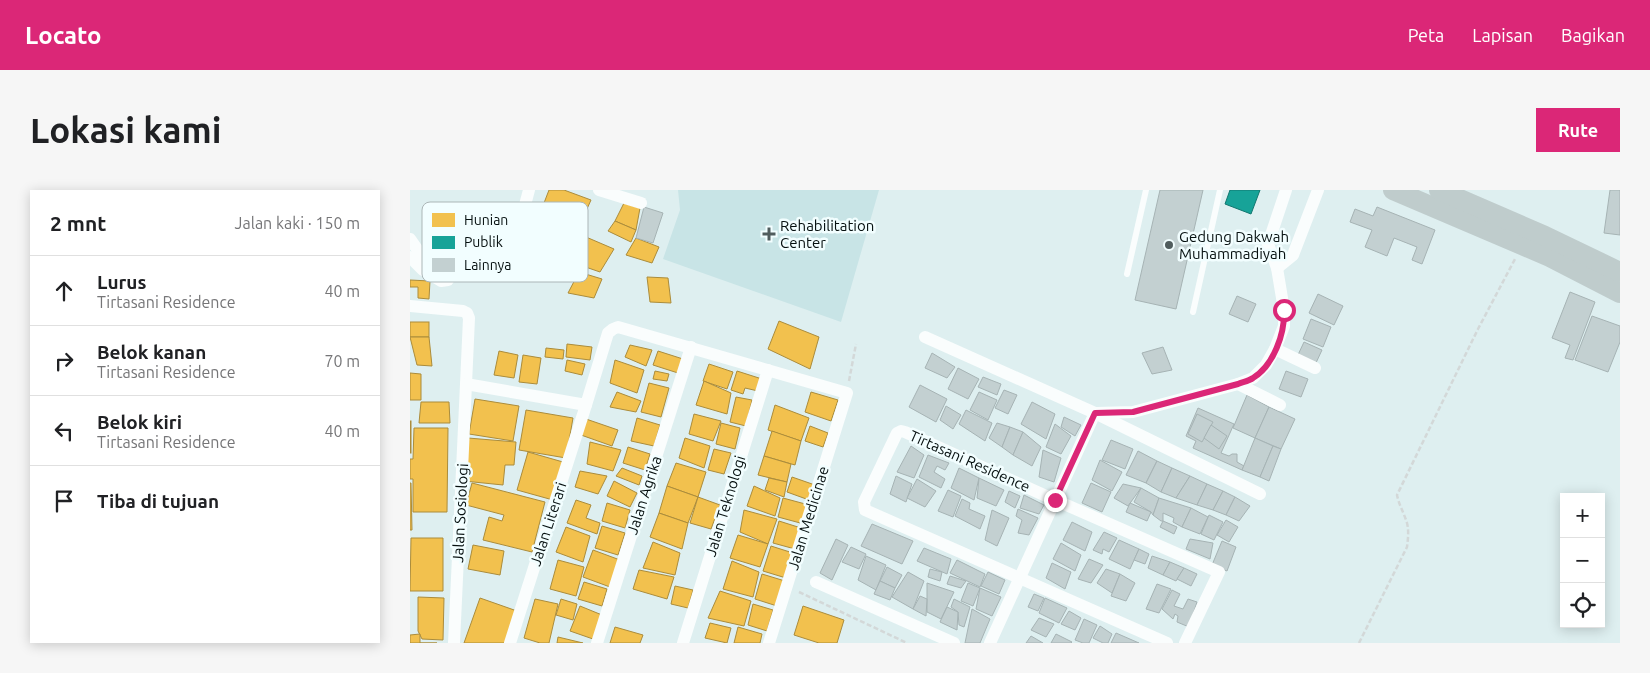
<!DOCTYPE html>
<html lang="id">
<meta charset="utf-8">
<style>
:root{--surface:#fff;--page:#f6f6f6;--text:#202124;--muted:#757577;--line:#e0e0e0;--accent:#db2777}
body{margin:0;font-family:Ubuntu,sans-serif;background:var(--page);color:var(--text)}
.controls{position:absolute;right:15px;bottom:15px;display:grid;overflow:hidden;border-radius:0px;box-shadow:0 2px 12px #0003}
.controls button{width:45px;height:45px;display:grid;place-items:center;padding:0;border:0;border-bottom:1px solid var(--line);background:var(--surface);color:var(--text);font:25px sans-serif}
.stop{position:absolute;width:15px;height:15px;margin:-11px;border:4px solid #db2777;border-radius:50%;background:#fff}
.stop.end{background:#db2777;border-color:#fff;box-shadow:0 1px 5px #0008}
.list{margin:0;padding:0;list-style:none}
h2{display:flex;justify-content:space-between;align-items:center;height:65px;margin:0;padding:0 20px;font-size:21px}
h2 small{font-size:16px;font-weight:400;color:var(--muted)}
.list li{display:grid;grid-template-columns:32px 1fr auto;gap:15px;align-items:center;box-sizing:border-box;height:70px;padding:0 20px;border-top:1px solid var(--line)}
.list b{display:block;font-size:19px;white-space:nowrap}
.list p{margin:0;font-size:16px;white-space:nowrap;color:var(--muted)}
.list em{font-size:16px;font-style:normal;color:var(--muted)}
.icon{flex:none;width:28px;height:28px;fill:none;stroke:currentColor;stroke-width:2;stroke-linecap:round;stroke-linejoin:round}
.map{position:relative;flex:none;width:1210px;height:453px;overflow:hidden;border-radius:0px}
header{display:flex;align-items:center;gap:30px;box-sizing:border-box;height:70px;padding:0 25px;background:var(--accent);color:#fff}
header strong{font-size:24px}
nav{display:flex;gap:28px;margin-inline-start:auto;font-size:18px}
.intro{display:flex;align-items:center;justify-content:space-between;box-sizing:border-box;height:120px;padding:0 30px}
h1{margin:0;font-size:35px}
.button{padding:12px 22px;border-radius:0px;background:var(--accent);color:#fff;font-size:18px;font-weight:700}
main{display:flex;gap:30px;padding:0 30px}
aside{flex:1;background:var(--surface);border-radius:0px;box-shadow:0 2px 12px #0003}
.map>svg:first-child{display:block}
</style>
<header>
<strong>Locato</strong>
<nav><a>Peta</a><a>Lapisan</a><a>Bagikan</a></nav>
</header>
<div class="intro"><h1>Lokasi kami</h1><a class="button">Rute</a></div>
<main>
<aside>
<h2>2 mnt<small>Jalan kaki · 150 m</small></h2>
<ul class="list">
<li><svg class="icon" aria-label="ahead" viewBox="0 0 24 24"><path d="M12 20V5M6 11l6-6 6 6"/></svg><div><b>Lurus</b><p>Tirtasani Residence</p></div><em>40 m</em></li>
<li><svg class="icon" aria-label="right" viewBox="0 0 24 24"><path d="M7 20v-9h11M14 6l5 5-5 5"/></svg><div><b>Belok kanan</b><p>Tirtasani Residence</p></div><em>70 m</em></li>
<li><svg class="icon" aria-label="left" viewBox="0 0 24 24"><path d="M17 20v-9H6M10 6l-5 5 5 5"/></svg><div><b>Belok kiri</b><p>Tirtasani Residence</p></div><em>40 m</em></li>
<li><svg class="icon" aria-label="arrive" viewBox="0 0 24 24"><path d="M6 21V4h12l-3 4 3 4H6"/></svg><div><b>Tiba di tujuan</b></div></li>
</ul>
</aside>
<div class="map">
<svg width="1210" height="453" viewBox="0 0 1210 453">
<rect width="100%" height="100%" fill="#deeff0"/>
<!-- built -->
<polygon fill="#c8e4e6" points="268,0 469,0 431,132 253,69 270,20"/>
<!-- homes -->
<g fill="#f2c14e" stroke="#ab8c3b">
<polygon points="139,0 154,0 181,10 172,30 134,13"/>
<polygon points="214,13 230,18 226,40 205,31"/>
<polygon points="205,31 226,40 221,52 198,41"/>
<polygon points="176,47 204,59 190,82 164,73"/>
<polygon points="226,48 249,57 242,73 216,65"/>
<polygon points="169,82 192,89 184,108 158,103"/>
<polygon points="237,87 258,88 261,113 240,112"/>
<polygon points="0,90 20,91 19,109 8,108 8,97 0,97"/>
<polygon points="369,131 409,147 400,179 358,159"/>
<rect x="0" y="132" width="19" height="15"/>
<polygon points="0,147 19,147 22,176 7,175"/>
<polygon points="157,154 182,157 180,170 156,167"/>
<polygon points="220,155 242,160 236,176 215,167"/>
<polygon points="136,158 154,160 153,169 135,167"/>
<polygon points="89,161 108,165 104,188 84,185"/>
<polygon points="248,161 273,169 268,183 243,175"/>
<polygon points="113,165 131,168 127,194 109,192"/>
<polygon points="157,170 175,174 172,185 155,181"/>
<polygon points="205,170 234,180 227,203 200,193"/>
<polygon points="299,174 323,182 317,199 293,191"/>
<polygon points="245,181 259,184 257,191 243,189"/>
<polygon points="327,181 352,189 348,201 335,198 333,204 321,200"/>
<polygon points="0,183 11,184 11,210 0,210"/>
<polygon points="294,191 321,203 317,224 286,215"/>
<polygon points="239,193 259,198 251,227 231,222"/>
<polygon points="207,202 231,211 226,222 200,217"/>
<polygon points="401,202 428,210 421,231 395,222"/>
<polygon points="326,207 342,210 336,236 320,232"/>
<polygon points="65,209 109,216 103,251 59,244"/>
<polygon points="11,212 39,212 40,233 9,233"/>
<polygon points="365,215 399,228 391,251 358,240"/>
<polygon points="116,220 163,228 156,268 109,260"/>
<polygon points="284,224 311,231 303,251 279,244"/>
<polygon points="227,228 250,235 244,256 221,251"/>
<polygon points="176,229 208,240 202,256 171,245"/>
<rect x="0" y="231" width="1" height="32"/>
<polygon points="311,233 330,238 325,259 306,254"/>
<polygon points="400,236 418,243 413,257 395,251"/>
<polygon points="4,238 38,238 37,322 3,322 3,289 0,289 0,269 3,269"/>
<polygon points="362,241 391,251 385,275 354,266"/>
<polygon points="58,248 106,252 104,275 95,275 93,295 54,291"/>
<polygon points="275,248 300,256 294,278 269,268"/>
<polygon points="180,252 211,260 203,281 177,274"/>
<polygon points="218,257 240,264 235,280 213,273"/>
<polygon points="304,259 321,263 314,284 298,280"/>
<polygon points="118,262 153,272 143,310 107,300"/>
<polygon points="354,266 381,274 377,292 348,285"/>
<polygon points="266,273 296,282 288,307 257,296"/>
<polygon points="212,278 232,286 229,295 206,286"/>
<polygon points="170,281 197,286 188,304 165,297"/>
<polygon points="382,287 405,295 399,310 377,302"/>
<polygon points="359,288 377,292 374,307 355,300"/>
<polygon points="204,291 227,303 220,317 197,306"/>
<polygon points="0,293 1,293 2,340 0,340"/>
<polygon points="62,293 135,312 122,362 73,350 79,327 92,331 94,325 56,315"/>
<polygon points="257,296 288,307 278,333 249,323"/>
<polygon points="344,296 370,308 365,326 337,316"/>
<polygon points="288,307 310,315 301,339 280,333"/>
<polygon points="373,308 399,315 394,334 368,327"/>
<polygon points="166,310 181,315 176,328 190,333 187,344 157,333"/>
<polygon points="197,313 220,320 215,338 192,331"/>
<polygon points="334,320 367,329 358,354 330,342"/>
<polygon points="249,323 278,333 272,359 240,347"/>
<polygon points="369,331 391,338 385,359 363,353"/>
<polygon points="192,336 215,343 208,365 185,358"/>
<polygon points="156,337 180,346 173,372 146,362"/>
<polygon points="328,345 358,354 350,377 320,368"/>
<polygon points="1,348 33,348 33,401 0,401"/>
<polygon points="243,352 270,363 265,385 233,378"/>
<polygon points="63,355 94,361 90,385 58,379"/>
<polygon points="361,356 383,363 376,388 353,381"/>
<polygon points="183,360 210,370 200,397 173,387"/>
<polygon points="148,370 174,377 166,406 140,399"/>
<polygon points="322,371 349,382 343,407 313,399"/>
<polygon points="229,380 264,387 257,409 223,399"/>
<polygon points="352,384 375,391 367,416 345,409"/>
<polygon points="174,392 197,399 192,416 168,409"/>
<polygon points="265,396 283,400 278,418 261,414"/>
<polygon points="310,401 341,411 334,436 298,428"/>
<polygon points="8,407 34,408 33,450 12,449 8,441"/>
<polygon points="70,408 107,421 95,453 54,453"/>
<polygon points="125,409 148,414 139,453 130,453 114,448"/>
<polygon points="151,409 167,414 163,430 146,425"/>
<polygon points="343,414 363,420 357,441 338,435"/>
<polygon points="170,416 192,425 183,449 160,441"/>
<polygon points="393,416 434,430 427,453 409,453 384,445"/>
<polygon points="300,433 321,438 317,453 295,448"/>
<polygon points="205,437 233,445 230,453 200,453"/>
<polygon points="328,437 352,444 350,453 324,453"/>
<polygon points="10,444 10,453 27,453 0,453 0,445"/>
<polygon points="148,447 173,453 147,453"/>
</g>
<!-- public -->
<polygon fill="#17a398" stroke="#12776f" points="820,0 850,0 841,24 815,14"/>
<!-- building -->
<g fill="#c3d0d1" stroke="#a6b3b4">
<polygon points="750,0 793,0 766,119 725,110"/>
<polygon points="1200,0 1210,0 1210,45 1194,43"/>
<polygon points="234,17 253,23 243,53 226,48"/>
<polygon points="967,17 1025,40 1012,74 1002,70 1007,57 984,48 977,66 955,57 962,40 940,32 945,19 963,26"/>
<polygon points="1160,102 1185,112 1163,170 1155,168 1160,155 1142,148"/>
<polygon points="908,104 933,116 924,135 899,123"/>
<polygon points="827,106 846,114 838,132 819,124"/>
<polygon points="1182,126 1210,136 1210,152 1198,182 1165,170"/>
<polygon points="901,129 921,137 913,157 893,149"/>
<polygon points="894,152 912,160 905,175 887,167"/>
<polygon points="753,157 762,180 742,184 732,163"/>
<polygon points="522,163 545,177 537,188 515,178"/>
<polygon points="548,178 569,189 558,209 538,199"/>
<polygon points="876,181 898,189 891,207 869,199"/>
<polygon points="573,187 591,194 587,205 568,197"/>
<polygon points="510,195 537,209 526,232 499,217"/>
<polygon points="594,200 607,205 598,224 585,218"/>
<polygon points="569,202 587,210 578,230 560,220"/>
<polygon points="837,205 859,217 845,248 823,238"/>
<polygon points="622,212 645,224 636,249 611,234"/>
<polygon points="536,216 551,225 543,239 530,230"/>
<polygon points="859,217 885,229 871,259 845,248"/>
<polygon points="788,218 824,234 811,263 819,266 822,264 827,264 827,272 834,276 832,280 783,258 786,251 776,246"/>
<polygon points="556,220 582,233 575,251 549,234"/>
<polygon points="787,224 803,232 792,252 778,244"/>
<polygon points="654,227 671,235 665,246 651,237"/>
<polygon points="587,233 600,237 592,257 579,248"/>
<polygon points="645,234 661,246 651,264 636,257"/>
<polygon points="801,235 817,246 809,259 794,248"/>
<polygon points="600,237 613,242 603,265 592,257"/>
<polygon points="613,242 631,257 622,276 603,265"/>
<polygon points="845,248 863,256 850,287 832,280"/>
<polygon points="701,250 723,259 715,279 692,270"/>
<polygon points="501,256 514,265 504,288 487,282"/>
<polygon points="863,256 871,259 859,291 850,287"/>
<polygon points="633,260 651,268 644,292 629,287"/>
<polygon points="728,261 747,271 736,293 716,285"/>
<polygon points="518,265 539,273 535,280 527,276 524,282 535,289 531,298 509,287"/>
<polygon points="690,270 712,282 702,301 682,290"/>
<polygon points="747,271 762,278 751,302 736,293"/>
<polygon points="549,278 569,288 564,310 541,298"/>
<polygon points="762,278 780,286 766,308 751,302"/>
<polygon points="486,286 502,294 496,312 480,304"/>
<polygon points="780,286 797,294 787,315 766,308"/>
<polygon points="569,288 594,300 586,316 567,308"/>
<polygon points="507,289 526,301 515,317 497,308"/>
<polygon points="681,293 701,302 692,322 672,313"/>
<polygon points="713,294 731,298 718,316 704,308"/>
<polygon points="797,294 813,301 803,320 787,315"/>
<polygon points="731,298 749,308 743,325 741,322 724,312"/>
<polygon points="538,300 551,306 543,327 528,321"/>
<polygon points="599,301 610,306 605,318 595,312"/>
<polygon points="813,301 825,307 816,325 803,320"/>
<polygon points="614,305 634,315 629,324 610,318"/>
<polygon points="825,307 840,316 829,331 816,325"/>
<polygon points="749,308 781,318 772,337 763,332 764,328 753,323 753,331 751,331 743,325"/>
<polygon points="552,309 560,313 559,319 575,326 570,339 545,326"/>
<polygon points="720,313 741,322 737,331 716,322"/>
<polygon points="781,318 798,327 790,344 772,337"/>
<polygon points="608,319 628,328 619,345 608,343 612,330 606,326"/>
<polygon points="582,320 599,328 587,356 575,350"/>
<polygon points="799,325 813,332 804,350 791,344"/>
<polygon points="816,330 828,337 819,352 807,345"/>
<polygon points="753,331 767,337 764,344 750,337"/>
<polygon points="662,332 682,342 675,361 653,350"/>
<polygon points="462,334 503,351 492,374 451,356"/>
<polygon points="694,342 707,348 699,362 693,359 692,364 683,360"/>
<polygon points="426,349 438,355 422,390 410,383"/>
<polygon points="780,349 803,353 800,369 776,359"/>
<polygon points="709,350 729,359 720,379 699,369"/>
<polygon points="812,351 826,357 817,381 802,375"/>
<polygon points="651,353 671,365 665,381 643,369"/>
<polygon points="441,357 456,364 449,379 432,372"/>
<polygon points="514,358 541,369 537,384 507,371"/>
<polygon points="729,359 739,364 735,374 724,370"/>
<polygon points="456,366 476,375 466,400 448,390"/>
<polygon points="742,366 760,372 753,385 738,378"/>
<polygon points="679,369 693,375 681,393 668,389"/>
<polygon points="547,370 575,384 570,397 540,383"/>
<polygon points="760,372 774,378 766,391 753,385"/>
<polygon points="642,373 661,382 655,399 636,388"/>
<polygon points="477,377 492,385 485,398 470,391"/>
<polygon points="774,378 787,384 781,396 767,389"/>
<polygon points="520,379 532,382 530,391 518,387"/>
<polygon points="696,379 710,384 702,403 687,393"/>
<polygon points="498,382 514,391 503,419 482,407"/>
<polygon points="578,382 595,390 589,404 571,396"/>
<polygon points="710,384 725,393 716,411 701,406"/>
<polygon points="540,386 556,391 551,398 537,394"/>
<polygon points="470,391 485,398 480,410 464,404"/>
<polygon points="517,393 544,402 531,429 517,422"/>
<polygon points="558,393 570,398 563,416 551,411"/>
<polygon points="747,394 761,399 749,423 736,419"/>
<polygon points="570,398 591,407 582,426 566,419"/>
<polygon points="762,400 770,404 764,416 773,419 778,409 787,412 779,437 767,432 768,426 765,424 763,429 752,419"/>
<polygon points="624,404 634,408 628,421 618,417"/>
<polygon points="510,406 517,409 516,426 503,419"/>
<polygon points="635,408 657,418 649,433 629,423"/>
<polygon points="544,409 560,417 554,437 549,435 548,422 541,417"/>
<polygon points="537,417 548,422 547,440 530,432"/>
<polygon points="562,419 580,429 570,453 555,453"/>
<polygon points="659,421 671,428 665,440 651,434"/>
<polygon points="629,428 644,434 636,447 621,440"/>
<polygon points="674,429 687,435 679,453 673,453 665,450"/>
<polygon points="690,436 702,444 698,453 693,453 683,448"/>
<polygon points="706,443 729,453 701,453"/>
<polygon points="646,444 662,452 661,453 641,453"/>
<polygon points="621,446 633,453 616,453"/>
</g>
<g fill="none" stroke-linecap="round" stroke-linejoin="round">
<!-- path -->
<g stroke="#d3d8d8" stroke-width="2.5" stroke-dasharray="5 2.5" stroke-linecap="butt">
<polyline points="439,191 446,154"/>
<polyline points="389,402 497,453"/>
<path d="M949,453l48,-96c1,-8 2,-16 0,-24 -3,-10 -8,-18 -10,-28l81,-166 37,-70"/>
</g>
<!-- service -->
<g stroke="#fafdfd" stroke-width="6">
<polyline points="717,84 736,0"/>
<polyline points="783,122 810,0"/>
</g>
<!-- minor -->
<g stroke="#fafdfd" stroke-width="12">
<polyline points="189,0 231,13"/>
<polyline points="111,30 145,44"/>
<polyline points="0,49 9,62 17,68 82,83 89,80 95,71 111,30 119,0"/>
<polyline points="0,67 13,80 31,91 38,90 45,75"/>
<polyline points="867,78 883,65 908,0"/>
<polyline points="0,116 53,121 57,123 59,128 56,194 176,215 198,143 203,139 208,137 437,203 359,453"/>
<polyline points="515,147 685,223 850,304"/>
<polyline points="865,159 905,178"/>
<polyline points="828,194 870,215"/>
<polyline points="687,223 723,222 828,194 843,188 856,175 865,159 874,136 874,120 867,78 858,54 876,0"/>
<polyline points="406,392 544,453"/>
<polyline points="44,453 56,194"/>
<polyline points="100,453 176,215"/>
<polyline points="187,453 281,157"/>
<polyline points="273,453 358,180"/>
<polyline points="580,453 685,223"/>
<polyline points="757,453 455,320 454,312 487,243 491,241 495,242 645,310 809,382 775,453"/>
</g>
<!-- primary -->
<g stroke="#bfcccc" stroke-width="20">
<polyline points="983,0 1140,67 1210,103"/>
<polyline points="1029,0 1135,46 1210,82"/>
</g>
</g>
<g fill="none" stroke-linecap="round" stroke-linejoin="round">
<!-- route -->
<path stroke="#db2777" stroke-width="6" d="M645,310l40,-87 38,-1 105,-28c5,-2 11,-3 15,-6 21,-13 32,-45 31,-68"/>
</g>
<!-- markers -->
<g fill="#515d5e" stroke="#f2feff" stroke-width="2">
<path d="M356.5 36.5h5v5h5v5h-5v5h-5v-5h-5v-5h5z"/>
<circle cx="759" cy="55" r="5"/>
</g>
<g text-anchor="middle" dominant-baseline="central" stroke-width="5" stroke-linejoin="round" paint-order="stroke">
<!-- poi labels -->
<g font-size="15" fill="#050f0f" stroke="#f2feff" text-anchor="start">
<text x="370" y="35">Rehabilitation<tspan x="370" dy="17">Center</tspan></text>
<text x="769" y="46">Gedung Dakwah<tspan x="769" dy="17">Muhammadiyah</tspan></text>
</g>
<!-- street labels -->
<g font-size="15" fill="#050f0f" stroke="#f2feff">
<text transform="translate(560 271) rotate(24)">Tirtasani Residence</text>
<text transform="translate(234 305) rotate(-72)">Jalan Agrika</text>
<text transform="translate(315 316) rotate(-73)">Jalan Teknologi</text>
<text transform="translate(50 323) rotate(-87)">Jalan Sosiologi</text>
<text transform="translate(398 328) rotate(-73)">Jalan Medicinae</text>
<text transform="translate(138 334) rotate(-72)">Jalan Literari</text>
</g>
</g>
<!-- legend -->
<rect x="12" y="12" width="166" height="80" rx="8" fill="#f2feff" stroke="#abb6b7" stroke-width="1"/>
<rect x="22" y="23" width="23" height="14" fill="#f2c14e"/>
<rect x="22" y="46" width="23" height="13" fill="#17a398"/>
<rect x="22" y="68" width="23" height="14" fill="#c3d0d1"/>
<g font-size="14" fill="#050f0f">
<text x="54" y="35">Hunian</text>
<text x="54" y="57">Publik</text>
<text x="54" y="80">Lainnya</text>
</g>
</svg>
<div class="controls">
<button>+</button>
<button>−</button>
<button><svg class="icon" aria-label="locate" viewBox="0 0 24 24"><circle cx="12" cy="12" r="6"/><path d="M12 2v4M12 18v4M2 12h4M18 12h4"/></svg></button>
</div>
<div class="stop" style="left:874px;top:120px"></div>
<div class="stop end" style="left:645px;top:310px"></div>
</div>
</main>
